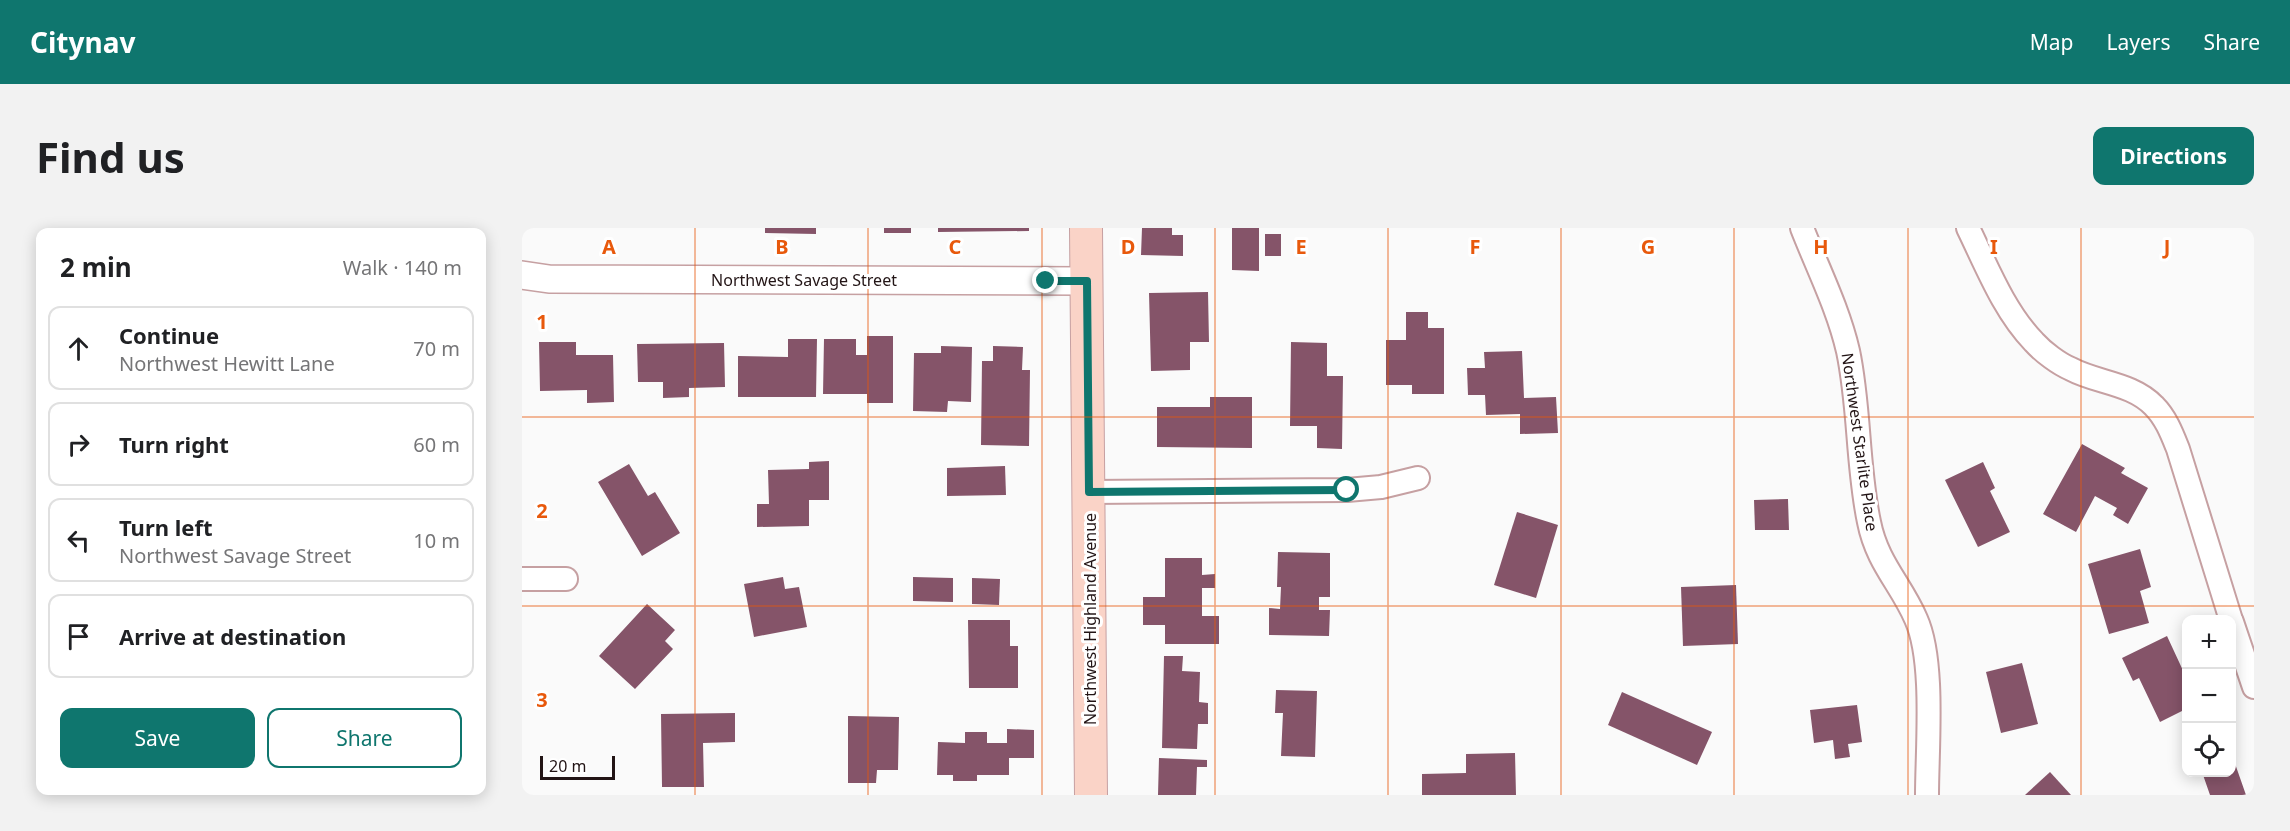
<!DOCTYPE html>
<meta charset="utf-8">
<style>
:root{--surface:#fff;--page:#f2f2f2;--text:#202124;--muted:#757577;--line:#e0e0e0;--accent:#0f766e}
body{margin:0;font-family:"Noto Sans",sans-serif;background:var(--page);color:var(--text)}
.controls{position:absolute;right:18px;bottom:18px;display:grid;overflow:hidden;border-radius:12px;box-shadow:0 3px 15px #0003}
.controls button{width:54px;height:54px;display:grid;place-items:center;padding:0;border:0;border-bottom:2px solid var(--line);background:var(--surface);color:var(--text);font:30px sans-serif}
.scale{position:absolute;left:18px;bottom:15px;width:75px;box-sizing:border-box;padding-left:6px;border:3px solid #221415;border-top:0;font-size:16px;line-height:21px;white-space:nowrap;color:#221415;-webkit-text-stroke:4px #fff;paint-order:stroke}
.stop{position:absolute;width:18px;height:18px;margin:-14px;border:4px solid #0f766e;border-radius:50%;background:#fff}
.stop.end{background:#0f766e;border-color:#fff;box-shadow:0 2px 6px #0008}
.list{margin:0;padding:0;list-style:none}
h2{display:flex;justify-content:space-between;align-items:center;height:78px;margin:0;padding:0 24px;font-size:26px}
h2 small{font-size:20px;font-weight:400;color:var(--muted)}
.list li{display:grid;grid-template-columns:39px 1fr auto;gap:18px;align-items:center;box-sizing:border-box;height:84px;margin:0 12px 12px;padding:0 12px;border:2px solid var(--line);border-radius:12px}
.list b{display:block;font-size:22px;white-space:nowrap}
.list p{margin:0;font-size:20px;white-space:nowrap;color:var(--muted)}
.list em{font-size:20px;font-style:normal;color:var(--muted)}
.actions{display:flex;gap:12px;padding:18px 24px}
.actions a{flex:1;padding:14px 0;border:2px solid var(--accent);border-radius:12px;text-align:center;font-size:21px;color:var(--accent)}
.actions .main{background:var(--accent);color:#fff}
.icon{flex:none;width:33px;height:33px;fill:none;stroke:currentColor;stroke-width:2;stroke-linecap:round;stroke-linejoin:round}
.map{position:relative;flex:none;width:1732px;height:567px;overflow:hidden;border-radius:12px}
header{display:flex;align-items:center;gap:36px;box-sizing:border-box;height:84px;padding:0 30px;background:var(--accent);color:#fff}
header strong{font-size:28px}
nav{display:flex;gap:33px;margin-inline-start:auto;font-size:21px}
.intro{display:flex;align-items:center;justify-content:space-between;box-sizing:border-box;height:144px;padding:0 36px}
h1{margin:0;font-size:42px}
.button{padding:15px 27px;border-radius:12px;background:var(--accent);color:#fff;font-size:21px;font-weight:700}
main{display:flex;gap:36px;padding:0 36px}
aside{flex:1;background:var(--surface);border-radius:12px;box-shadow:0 3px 15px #0003}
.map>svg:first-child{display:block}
</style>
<header>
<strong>Citynav</strong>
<nav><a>Map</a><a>Layers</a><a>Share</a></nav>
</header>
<div class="intro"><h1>Find us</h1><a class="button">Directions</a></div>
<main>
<aside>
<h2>2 min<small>Walk · 140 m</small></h2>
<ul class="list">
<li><svg class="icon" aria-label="ahead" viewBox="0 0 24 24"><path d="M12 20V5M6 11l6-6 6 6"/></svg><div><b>Continue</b><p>Northwest Hewitt Lane</p></div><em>70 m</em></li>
<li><svg class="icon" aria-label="right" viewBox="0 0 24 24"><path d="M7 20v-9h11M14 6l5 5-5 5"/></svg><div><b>Turn right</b></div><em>60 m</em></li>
<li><svg class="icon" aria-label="left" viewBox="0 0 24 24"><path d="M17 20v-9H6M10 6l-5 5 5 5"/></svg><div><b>Turn left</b><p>Northwest Savage Street</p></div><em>10 m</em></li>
<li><svg class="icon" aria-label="arrive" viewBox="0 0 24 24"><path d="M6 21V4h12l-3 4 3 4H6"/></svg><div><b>Arrive at destination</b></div></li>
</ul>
<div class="actions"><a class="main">Save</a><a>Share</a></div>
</aside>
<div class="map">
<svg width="1732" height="567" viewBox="0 0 1732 567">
<rect width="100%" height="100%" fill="#fafafa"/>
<!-- building -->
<g fill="#855469">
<polygon points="243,0 294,0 294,6 243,5"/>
<rect x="362" y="0" width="27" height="5"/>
<polygon points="416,0 507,0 507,3 416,4"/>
<polygon points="620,0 650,0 650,7 661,7 661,28 619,27"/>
<polygon points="710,0 737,0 737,43 710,42"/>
<rect x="743" y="6" width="16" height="22"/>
<polygon points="686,64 687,114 668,114 668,142 629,143 627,65"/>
<polygon points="884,84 906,84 906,100 922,100 922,166 890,166 890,157 864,157 864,112 884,112"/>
<polygon points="345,108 371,108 371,175 345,175 345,166 301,166 302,111 334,111 334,127 345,127"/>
<polygon points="266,111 295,111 294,169 216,169 216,128 266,129"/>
<polygon points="17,114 54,114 54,127 91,127 92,174 65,175 65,162 18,163"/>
<polygon points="769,114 805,115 805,148 821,148 820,221 795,220 795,198 768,198"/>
<polygon points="202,115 203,159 167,160 167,169 141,170 141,154 116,154 115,116"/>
<polygon points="419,118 450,119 449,174 426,173 425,184 391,183 392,125 419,125"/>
<polygon points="471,118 501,119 500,142 508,142 507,218 459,217 460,133 471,133"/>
<polygon points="1000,123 1002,170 1034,169 1036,205 998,206 998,186 964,187 963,167 946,167 945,140 963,140 962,124"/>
<polygon points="688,169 730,169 730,220 635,219 635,179 688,179"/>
<polygon points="1560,216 1603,240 1599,245 1626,260 1606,296 1591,287 1595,280 1573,268 1554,304 1521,286"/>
<polygon points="307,233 307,272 287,272 287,298 235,299 235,276 247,276 246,242 287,241 287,234"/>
<polygon points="1461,234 1473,260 1468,263 1488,304 1456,319 1423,252"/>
<polygon points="107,236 126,268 133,264 158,305 120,328 76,254"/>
<polygon points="483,238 484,267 425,268 425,240"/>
<polygon points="1266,271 1267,302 1233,302 1232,272"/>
<polygon points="995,284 1036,297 1014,370 972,357"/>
<polygon points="1618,321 1629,359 1618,363 1627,395 1587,406 1566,336"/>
<polygon points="756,324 808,325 808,369 797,369 797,382 808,382 807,408 747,407 747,380 758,381 759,359 755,359"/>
<polygon points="643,330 680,330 680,347 693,346 693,360 680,360 680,388 697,388 697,416 643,416 643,397 621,397 621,369 643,369"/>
<polygon points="261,349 263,361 277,359 285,399 232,409 222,356"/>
<polygon points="391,349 431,350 431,374 391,373"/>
<polygon points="450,350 478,351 477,377 450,376"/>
<polygon points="1214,357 1216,416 1161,418 1159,359"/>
<polygon points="125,376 153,402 143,413 151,421 113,461 77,428"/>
<polygon points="446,392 488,392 488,418 496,418 496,460 447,460"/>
<polygon points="1645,408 1664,449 1664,481 1638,494 1617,450 1611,453 1600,430"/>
<polygon points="642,428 661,428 660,443 678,444 677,474 686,475 686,496 676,496 675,521 640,520"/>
<polygon points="1500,435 1516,496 1479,505 1464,444"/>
<polygon points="754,462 795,463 793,529 759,528 761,485 753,485"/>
<polygon points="1100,464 1190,504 1175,537 1086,497"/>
<polygon points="1335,477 1340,514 1326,516 1328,529 1313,531 1311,512 1292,515 1288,482"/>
<polygon points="213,485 213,514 181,515 182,559 140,559 139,486"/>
<polygon points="326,488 377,489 376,542 355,542 354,555 326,555"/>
<polygon points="485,501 512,502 512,530 487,530 487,547 455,547 455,553 431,553 431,547 415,547 416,514 443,515 443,504 465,504 465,515 485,515"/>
<polygon points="993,525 994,567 900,567 900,546 944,545 944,526"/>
<polygon points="1710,527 1724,567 1688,567 1680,544 1710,544"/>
<polygon points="637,530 685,532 685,539 675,539 674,567 636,567"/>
<polygon points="1528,544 1549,567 1503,567"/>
</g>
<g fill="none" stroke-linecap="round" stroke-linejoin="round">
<!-- minor casing -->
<g stroke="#c6a0a2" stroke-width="26">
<g id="minor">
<path d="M1280,0c16,41 36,80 46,123 12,56 9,115 21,171 8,41 32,62 47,97 19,42 11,129 11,176"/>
<path d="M1446,0c19,39 36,83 66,114 9,10 25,22 37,27 26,14 61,14 83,37 12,12 18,28 24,43l53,171"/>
<polyline points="568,264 825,262 859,259 896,250"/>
<polyline points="0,351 44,351"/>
<polyline points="1710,394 1732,459"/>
</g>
</g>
<!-- tertiary casing -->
<g stroke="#c6a0a2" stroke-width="30">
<polyline id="tertiary" points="0,47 27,51 565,53"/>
</g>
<!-- secondary casing -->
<g stroke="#c6a0a2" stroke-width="34">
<polyline id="secondary" points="564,0 569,567"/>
</g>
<!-- minor -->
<use href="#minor" stroke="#fff" stroke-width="22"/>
<!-- tertiary -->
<use href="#tertiary" stroke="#fff" stroke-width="27"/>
<!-- secondary -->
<use href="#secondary" stroke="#fad3c7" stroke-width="32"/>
</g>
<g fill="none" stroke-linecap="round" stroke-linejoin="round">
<!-- route -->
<polyline stroke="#0f766e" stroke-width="8" points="524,53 565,53 567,264 825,262"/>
</g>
<!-- grid -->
<path fill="none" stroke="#e8590c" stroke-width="1.5" stroke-opacity="0.55" d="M173,0v567M346,0v567M520,0v567M693,0v567M866,0v567M1039,0v567M1212,0v567M1386,0v567M1559,0v567M0,189h1732M0,378h1732"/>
<g text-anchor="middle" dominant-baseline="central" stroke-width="6" stroke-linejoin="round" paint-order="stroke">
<!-- street labels -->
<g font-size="16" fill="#221415" stroke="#fff">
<text x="282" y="52">Northwest Savage Street</text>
<text transform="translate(1338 214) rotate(82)">Northwest Starlite Place</text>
<text transform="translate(568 391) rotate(-90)">Northwest Highland Avenue</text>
</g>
</g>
<g font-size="20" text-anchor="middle" font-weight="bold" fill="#e8590c" stroke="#fff" stroke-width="6" stroke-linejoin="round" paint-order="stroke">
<text x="87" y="26">A</text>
<text x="260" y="26">B</text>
<text x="433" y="26">C</text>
<text x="606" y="26">D</text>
<text x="779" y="26">E</text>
<text x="953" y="26">F</text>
<text x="1126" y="26">G</text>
<text x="1299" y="26">H</text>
<text x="1472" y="26">I</text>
<text x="1645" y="26">J</text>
<text x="20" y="101">1</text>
<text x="20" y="290">2</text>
<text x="20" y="479">3</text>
</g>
</svg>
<div class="controls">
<button>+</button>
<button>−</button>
<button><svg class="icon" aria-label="locate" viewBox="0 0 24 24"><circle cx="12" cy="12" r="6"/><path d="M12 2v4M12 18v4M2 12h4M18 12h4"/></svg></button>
</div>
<div class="scale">20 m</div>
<div class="stop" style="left:825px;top:262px"></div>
<div class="stop end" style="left:524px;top:53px"></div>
</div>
</main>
